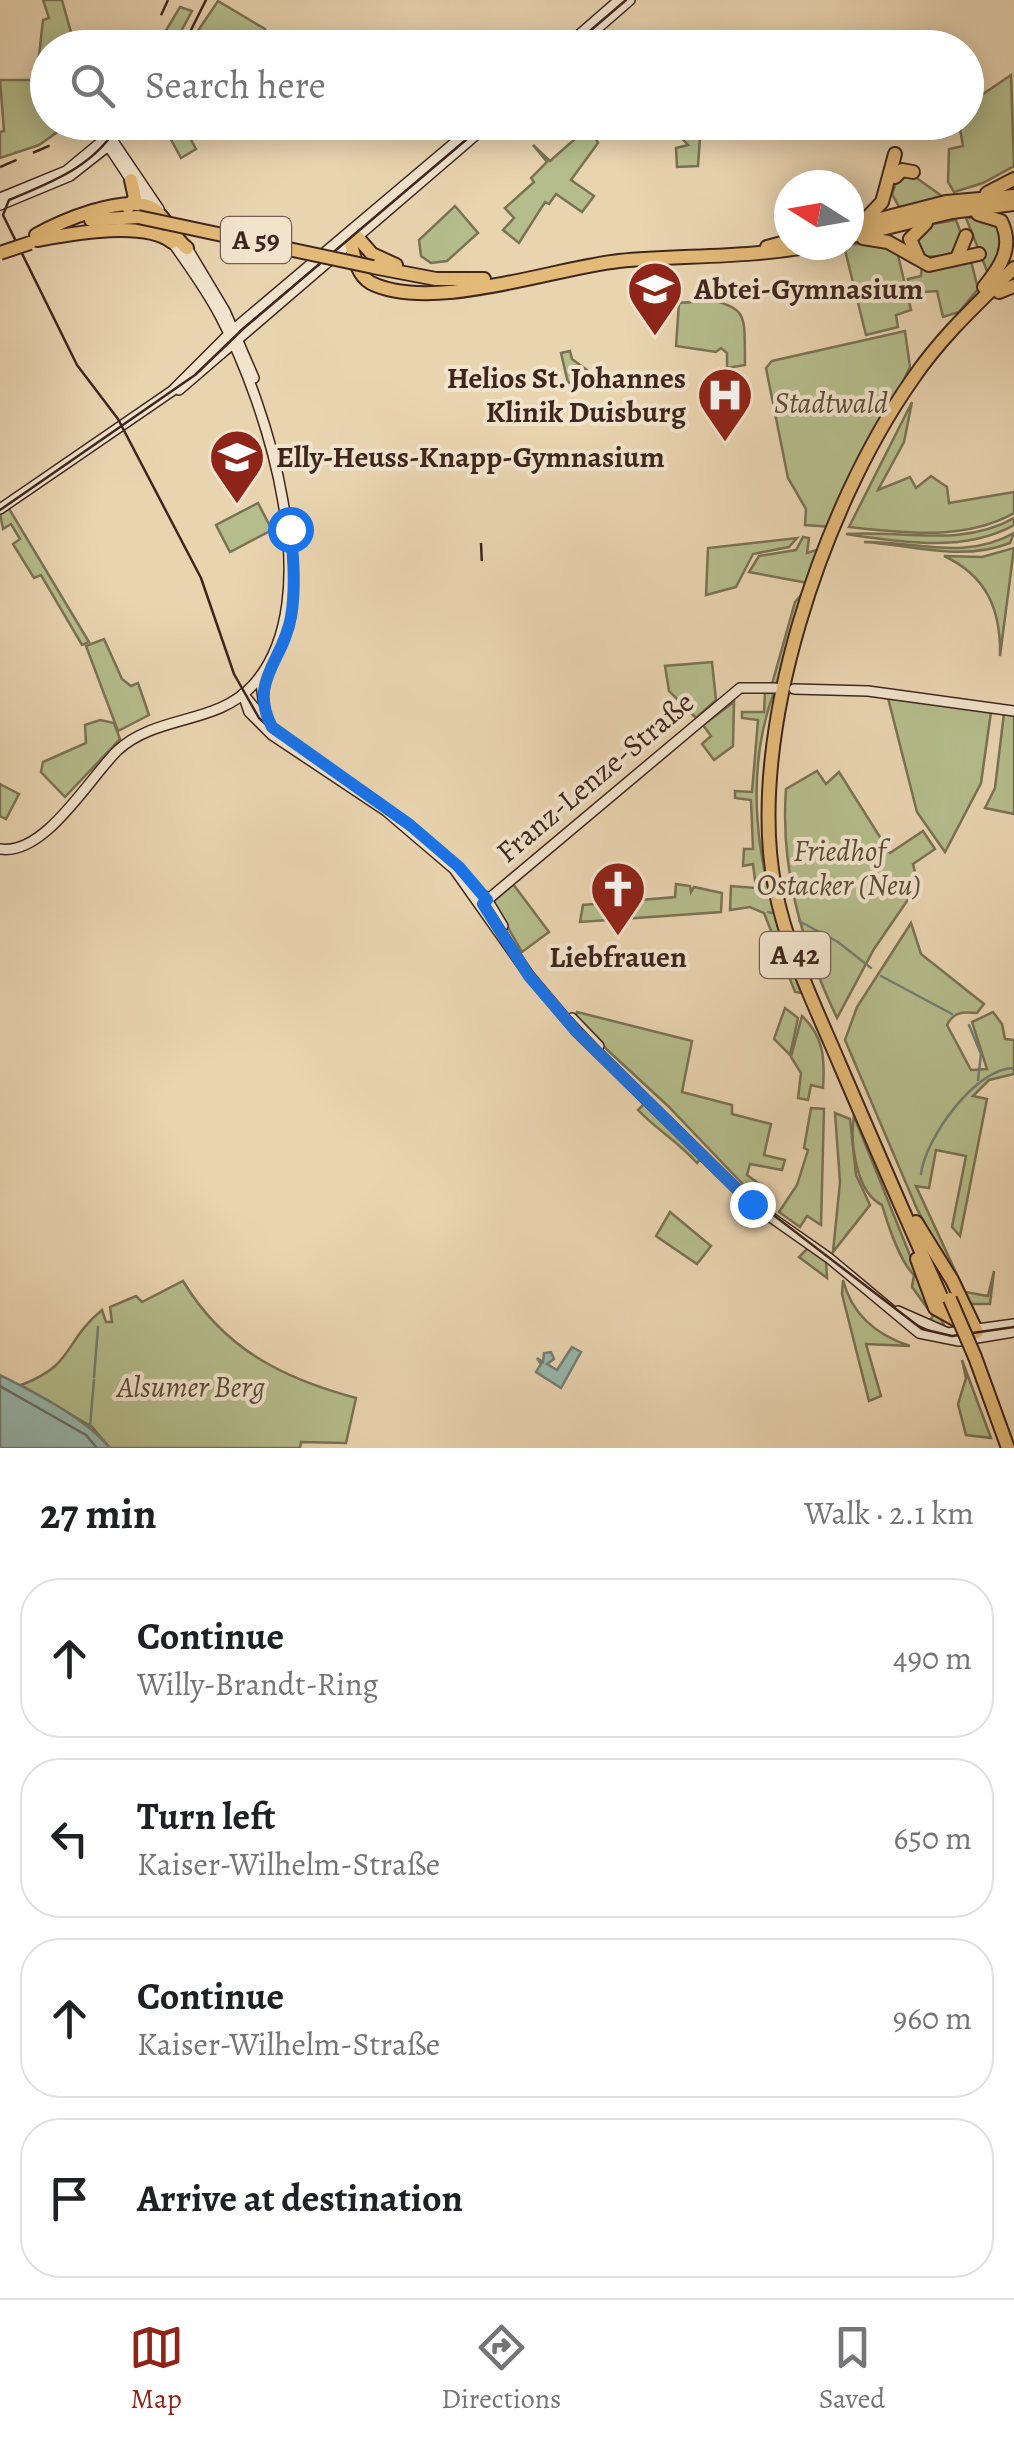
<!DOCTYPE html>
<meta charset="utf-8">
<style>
:root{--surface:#fff;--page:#f2f2f2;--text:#202124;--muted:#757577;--line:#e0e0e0;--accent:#8f2418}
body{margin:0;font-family:Alegreya,serif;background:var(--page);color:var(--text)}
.compass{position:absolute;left:774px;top:170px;width:90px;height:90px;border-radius:50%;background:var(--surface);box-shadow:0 5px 25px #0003;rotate:281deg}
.stop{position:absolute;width:30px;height:30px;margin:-22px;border:8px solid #1a73e8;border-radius:50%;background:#fff}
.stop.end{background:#1a73e8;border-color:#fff;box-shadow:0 2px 10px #0008}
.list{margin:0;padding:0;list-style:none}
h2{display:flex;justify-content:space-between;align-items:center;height:130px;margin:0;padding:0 40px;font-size:42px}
h2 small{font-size:32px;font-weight:400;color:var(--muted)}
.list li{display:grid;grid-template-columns:65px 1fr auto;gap:30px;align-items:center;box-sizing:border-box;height:160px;margin:0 20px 20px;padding:0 20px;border:2px solid var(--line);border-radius:40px}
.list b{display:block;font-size:38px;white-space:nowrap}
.list p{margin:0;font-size:32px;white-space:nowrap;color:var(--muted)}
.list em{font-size:32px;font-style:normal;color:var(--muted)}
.icon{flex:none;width:55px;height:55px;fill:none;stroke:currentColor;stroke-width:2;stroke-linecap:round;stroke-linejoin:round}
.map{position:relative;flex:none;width:1014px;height:1448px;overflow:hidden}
.search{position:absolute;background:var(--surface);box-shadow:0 5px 25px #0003;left:30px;right:30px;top:30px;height:110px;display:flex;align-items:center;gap:25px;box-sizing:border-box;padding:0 35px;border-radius:55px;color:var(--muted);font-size:38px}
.sheet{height:850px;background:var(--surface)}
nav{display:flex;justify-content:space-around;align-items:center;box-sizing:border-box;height:140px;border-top:2px solid var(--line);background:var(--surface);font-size:28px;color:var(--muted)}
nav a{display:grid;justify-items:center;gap:5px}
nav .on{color:var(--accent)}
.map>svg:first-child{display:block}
</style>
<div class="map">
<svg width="1014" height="1448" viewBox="0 0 1014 1448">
<rect width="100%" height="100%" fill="#e9d4b0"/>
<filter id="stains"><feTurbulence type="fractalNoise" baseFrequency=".002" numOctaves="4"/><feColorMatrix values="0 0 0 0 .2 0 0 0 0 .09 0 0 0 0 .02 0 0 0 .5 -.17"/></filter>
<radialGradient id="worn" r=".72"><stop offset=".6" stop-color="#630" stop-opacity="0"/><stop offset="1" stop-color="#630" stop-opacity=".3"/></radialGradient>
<!-- green -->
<g fill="#b5bd8c" stroke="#7a7254" stroke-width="2.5">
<polygon points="43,0 62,0 75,47 48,48 47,73 37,73 43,20 49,18"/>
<polygon points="218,1 265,29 258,47 187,47"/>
<polygon points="180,7 192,11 173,46 156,47"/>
<polygon points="1011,75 1014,166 983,183 954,192 948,182 949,149 963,146 959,123 966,122 967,105"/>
<polygon points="0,80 47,80 48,122 70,123 39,145 0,158 0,132 4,131"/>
<polygon points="162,123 182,123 196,149 181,158"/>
<polygon points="593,123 655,123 601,128 595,137 598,143 571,180 594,196 582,212 556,194 549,204 545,202 519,243 503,230 514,218 505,208 534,182 531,178 547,162 533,145 550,161"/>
<polygon points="688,123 701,123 698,166 677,167 676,148 688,145 674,130"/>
<polygon points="911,174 946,199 899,207 892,194 898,177"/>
<polygon points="455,206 478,233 447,261 431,263 421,256 419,240"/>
<polygon points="983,217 1006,233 989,276 966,218"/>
<polygon points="956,220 963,239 956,255 923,257 911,239 927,225"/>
<polygon points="875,241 897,251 911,310 896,315 898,327 866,335 844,246"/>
<polygon points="971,261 978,289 959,312 943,317 937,291 911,293 908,279 921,276 922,265"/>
<path d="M694,295c56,15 50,13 51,70l-18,3v-15l-6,-5 -5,4 -40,-6 3,-43 13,-1z"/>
<polygon points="905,331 910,367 832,527 805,525 806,509 788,478 766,368 772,361"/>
<polygon points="570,351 572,359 587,370 586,375 568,383 561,353"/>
<path d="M912,402l-8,40 -26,48 32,-13 6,11 15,-12 16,11 2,16 65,-11v21c-50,28 -110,20 -165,14z"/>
<polygon points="258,503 272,530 230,552 216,525"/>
<polygon points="8,507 89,642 82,645 41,575 34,578 13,544 20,539 11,524 3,529 0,513"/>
<path d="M1014,518v7c-50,28 -114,17 -168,9 58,-4 114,14 168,-16z"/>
<path d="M1014,533l-4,10c-49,19 -96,2 -146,-1 53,-1 99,19 150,-9z"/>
<polygon points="803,537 809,538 807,553 823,548 808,583 749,572 759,556 796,550"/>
<polygon points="797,538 789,547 753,554 736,587 706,595 708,548"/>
<path d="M1014,548l-14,108c1,-46 -13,-80 -56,-100l38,1z"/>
<polygon points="801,595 778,683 772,684 795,602"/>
<polygon points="104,639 122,679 131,686 138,683 149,715 118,731 86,646"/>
<polygon points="712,662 716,700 696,718 669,691 665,666"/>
<path d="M765,692h9c-37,101 -9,206 27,301l-6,-1 -31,-79 -14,-6 -20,3 1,-24 25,2 -3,-24 -10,2 1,-17h9l-2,-49 -16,-2v-7l17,1 6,-72 -16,-2v-6h22z"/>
<polygon points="888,698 991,712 981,783 945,852 917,812"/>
<polygon points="734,702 733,746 714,760 702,744 711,736 703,725"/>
<polygon points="1004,713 1014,714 1014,814 985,808 995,788"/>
<polygon points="100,720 114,723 120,739 65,797 41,772 43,762 86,743 85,725"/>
<path d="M817,771l9,13 13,-12 51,81 33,-22 12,18 -22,15 5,21 -44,64 -37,69c-35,-74 -57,-148 -51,-229z"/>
<polygon points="0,784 19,794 6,819 0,816"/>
<polygon points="513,884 549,932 522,952 493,902"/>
<polygon points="676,884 690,886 691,892 694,887 722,893 721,912 580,922 583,905 675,897"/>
<path d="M911,923l10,31 63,50 -7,9c-14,-1 -23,-2 -30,12l24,45 16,-1 -15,-47 21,-10 9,12 3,15 9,1v34l-25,6 -16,16 14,3 -27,137 -8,-9 14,-71 -30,-6 -7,38 -13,-2 49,106 23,4 6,-25 -4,33h-21l-52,-95 -72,-169 12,-33z"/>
<polygon points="785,1008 798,1018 790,1055 774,1039"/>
<polygon points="577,1012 692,1041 682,1092 732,1105 732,1114 771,1124 764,1155 785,1160 782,1170 750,1164 747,1175 765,1188 757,1199 668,1106 575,1020"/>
<path d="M802,1016c22,20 23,44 21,72l-12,-3 -3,15 -10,-2 3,-25 -10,-16z"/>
<path d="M646,1102l55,56 -4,5c-21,-23 -40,-33 -59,-53z"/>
<polygon points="811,1108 824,1109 821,1225 807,1216 800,1227 779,1212 797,1185 808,1150 804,1148"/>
<polygon points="835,1113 850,1119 856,1175 870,1205 833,1252 840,1182"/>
<path d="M854,1116l63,157 28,54 -17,-4 5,-7 -21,-29 2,-12c-14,-13 -27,-53 -32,-70 -27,-13 -32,-65 -28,-89z"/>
<polygon points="670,1212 711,1246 697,1264 656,1236"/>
<polygon points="808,1248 826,1261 827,1278 799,1257"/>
<path d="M843,1280c9,35 33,55 67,66l-44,-2 15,52 -12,5 -27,-107z"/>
<path d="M183,1281c41,68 99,97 173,117l-10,45 -45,-1 -1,6h-190l-18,-21 -71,-42c54,-20 42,-43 81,-75l4,12h6l-2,-15 26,-11 6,6z"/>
<polygon points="962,1360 991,1438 966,1435 958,1404 966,1378"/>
</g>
<!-- water -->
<g fill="#97b8ae" stroke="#747e74" stroke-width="2.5">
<polygon points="572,1347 581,1352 561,1388 536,1372 541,1364 537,1358 543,1362 544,1353 551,1352 554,1359 547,1364 557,1370"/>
<path d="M0,1375c33,17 83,41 110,73h-110z"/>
</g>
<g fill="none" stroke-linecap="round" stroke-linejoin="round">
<!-- shore -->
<polyline stroke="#6b6f66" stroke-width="2.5" points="0,1386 86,1435 97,1448"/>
<!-- stream -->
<g stroke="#747e74" stroke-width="2.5">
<polyline points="768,912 772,913"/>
<polyline points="799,921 838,942 871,968"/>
<polyline points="881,976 952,1014"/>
<polyline points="969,1025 981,1054 978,1080"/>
<path d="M921,1174c4,-35 54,-106 93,-106"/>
<polyline points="94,1377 98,1327"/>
<polyline points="90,1426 94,1380"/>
</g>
<!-- secondary casing -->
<g stroke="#3f261d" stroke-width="12">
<g id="secondary">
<polyline points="564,48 619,0"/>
<polyline points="575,48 630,0"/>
<polyline points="110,131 109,147 148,206"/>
<polyline points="113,141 159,209"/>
<polyline points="0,198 66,171 101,142 110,141"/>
<polyline points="0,205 70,176 112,143"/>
<polyline points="186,246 225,311 254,378"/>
<polyline points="179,390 491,122"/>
<polyline points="0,509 172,391 234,329 479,122"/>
<polyline points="261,683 265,715"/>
<polyline points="794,689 868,691 1014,711"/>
<polyline points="243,694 249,712 272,735 386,811 454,869 529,975 576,1031 752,1204 829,1258 919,1333 959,1341 1014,1332"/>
<polyline points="243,694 270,726"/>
<path d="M0,849c45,7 89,-71 118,-99 40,-36 99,-25 135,-65 77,-85 14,-281 -33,-369 -14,-27 -32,-51 -50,-77"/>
<polyline points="485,896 503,926"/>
<polyline points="486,901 740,688 775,688"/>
<polyline points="572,1018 599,1046"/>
<polyline points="898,1311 948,1333 1014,1324"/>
</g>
</g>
<!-- motorway casing -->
<g stroke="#3f261d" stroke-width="16">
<g id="motorway">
<polyline points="895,177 902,170 913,172"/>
<polyline points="987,193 1014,179"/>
<polyline points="128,207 135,198 131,180"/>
<path d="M978,214l23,7c13,26 0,45 -17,66"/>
<polyline points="91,220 138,217"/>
<polyline points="863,222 882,202 895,154"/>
<polyline points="849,227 946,202 1014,196"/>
<path d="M36,235c25,-14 86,-40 114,-28 15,7 23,31 37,41"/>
<polyline points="849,237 952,212 1014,204"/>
<polyline points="358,238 372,254 396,265"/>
<polyline points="863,238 888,242 929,265 979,254"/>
<path d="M37,240c34,-6 107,-20 135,2"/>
<path d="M351,243c3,14 6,32 20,40 61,30 182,-15 248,-22 67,-6 132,-3 198,-16"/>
<polyline points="767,247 789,241"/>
<polyline points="958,256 966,236"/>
<polyline points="918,257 910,239 926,223"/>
<polyline points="373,267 436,279 484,279"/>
<polyline points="999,292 1014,286"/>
<polyline points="916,1222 952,1280 977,1332"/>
<polyline points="917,1259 935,1308 967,1326"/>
<path d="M943,1301c-35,-78 -69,-157 -103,-236 -24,-57 -53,-115 -65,-177 -30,-153 49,-383 137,-508 29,-43 65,-76 102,-112"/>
<polyline points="975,1357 1008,1448"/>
</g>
</g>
<!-- secondary -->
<use href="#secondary" stroke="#f1e3cc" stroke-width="9"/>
<!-- motorway -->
<use href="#motorway" stroke="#e4ba78" stroke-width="12"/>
<!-- tram -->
<g stroke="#3f261d" stroke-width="2.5">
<polyline points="182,48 206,0"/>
<polyline points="570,48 626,0"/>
<path d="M120,122c-24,44 -68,60 -111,78l-6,15 74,150 41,54 83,159 33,96 25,44 22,20 114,77 54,44 34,36 58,91 77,81 128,127 176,135 30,7 62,-9"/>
<polyline points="0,510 195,375 244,328 487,122"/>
</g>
<!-- rail -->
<g stroke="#3f261d" stroke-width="2.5" stroke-dasharray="18 18" stroke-linecap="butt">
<polyline points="146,48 168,0"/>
<polyline points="0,167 51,145 81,122"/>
<polyline points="481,543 482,566"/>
</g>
<!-- motorway-bridge casing -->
<g stroke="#3f261d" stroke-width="16" stroke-linecap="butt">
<g id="motorway-bridge">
<polyline points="138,217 373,267"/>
<polyline points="0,253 30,243"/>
<polyline points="950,1299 975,1357"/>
</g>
</g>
<!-- motorway-bridge -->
<use href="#motorway-bridge" stroke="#e4ba78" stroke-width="12"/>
</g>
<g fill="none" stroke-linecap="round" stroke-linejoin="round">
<!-- route -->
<path stroke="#1a73e8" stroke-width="12" d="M290,529c4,30 6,58 1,88 -8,45 -43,64 -19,110l138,98 49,42 28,33 -4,4 46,72 47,55 176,173"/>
</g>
<!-- icons -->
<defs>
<g id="school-pin" transform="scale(2.875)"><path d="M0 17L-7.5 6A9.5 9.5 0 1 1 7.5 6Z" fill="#8f2418" stroke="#f1e3cc"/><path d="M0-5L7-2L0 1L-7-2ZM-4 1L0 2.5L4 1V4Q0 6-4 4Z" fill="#fff"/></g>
<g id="hospital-pin" transform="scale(2.875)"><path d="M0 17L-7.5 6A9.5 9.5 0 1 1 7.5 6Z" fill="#8f2418" stroke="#f1e3cc"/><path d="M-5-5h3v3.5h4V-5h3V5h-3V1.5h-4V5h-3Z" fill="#fff"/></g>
<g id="church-pin" transform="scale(2.875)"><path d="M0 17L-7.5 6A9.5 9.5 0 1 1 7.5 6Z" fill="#8f2418" stroke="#f1e3cc"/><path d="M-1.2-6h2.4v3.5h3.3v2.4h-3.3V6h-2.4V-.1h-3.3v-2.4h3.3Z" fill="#fff"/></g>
</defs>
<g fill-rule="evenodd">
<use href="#school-pin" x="655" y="289"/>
<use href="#hospital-pin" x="725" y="395"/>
<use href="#school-pin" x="237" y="457"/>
<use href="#church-pin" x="618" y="889"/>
</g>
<g text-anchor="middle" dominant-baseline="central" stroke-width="8" stroke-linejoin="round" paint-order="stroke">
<!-- shield labels -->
<g fill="#f1e3cc" stroke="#745f52" stroke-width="2.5">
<rect x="221" y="217" width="70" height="46" rx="8"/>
<rect x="760" y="932" width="70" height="46" rx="8"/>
</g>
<g font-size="28" font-weight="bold" fill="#3f261d">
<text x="256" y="240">A 59</text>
<text x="795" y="955">A 42</text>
</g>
<!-- poi labels -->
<g font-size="30" font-weight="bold" fill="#3f261d" stroke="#f1e3cc" text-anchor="start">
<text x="694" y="289">Abtei-Gymnasium</text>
<text x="686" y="378" text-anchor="end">Helios St. Johannes<tspan x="686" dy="34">Klinik Duisburg</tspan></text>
<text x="276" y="457">Elly-Heuss-Knapp-Gymnasium</text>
<text x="618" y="957" text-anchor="middle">Liebfrauen</text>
</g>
<!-- park labels -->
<g font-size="30" font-style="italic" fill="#5c4c39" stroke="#f1e3cc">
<text x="831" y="403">Stadtwald</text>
<text x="839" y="851">Friedhof<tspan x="839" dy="34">Ostacker (Neu)</tspan></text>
<text x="191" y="1387">Alsumer Berg</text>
</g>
<!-- street labels -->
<g font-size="30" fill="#3f261d" stroke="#f1e3cc">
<text transform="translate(595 777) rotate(-40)">Franz-Lenze-Straße</text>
</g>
</g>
<rect width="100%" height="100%" filter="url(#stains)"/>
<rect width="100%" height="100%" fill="url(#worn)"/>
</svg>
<svg class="compass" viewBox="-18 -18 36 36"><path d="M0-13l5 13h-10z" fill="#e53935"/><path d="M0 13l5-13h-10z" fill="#757577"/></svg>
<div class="stop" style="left:290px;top:529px"></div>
<div class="stop end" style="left:752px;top:1204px"></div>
<div class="search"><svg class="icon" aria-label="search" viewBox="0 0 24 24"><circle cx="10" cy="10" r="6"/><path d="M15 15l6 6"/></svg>Search here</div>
</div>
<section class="sheet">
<h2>27 min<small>Walk · 2.1 km</small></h2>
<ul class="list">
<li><svg class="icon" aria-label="ahead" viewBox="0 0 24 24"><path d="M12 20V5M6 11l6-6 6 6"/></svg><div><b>Continue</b><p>Willy-Brandt-Ring</p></div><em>490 m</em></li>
<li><svg class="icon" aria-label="left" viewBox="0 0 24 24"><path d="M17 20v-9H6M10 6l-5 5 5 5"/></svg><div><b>Turn left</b><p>Kaiser-Wilhelm-Straße</p></div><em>650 m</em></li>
<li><svg class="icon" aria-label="ahead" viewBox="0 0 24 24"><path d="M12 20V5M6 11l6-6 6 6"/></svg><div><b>Continue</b><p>Kaiser-Wilhelm-Straße</p></div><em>960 m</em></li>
<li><svg class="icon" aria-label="arrive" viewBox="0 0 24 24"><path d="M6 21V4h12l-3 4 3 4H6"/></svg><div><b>Arrive at destination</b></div></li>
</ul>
</section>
<nav>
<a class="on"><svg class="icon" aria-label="map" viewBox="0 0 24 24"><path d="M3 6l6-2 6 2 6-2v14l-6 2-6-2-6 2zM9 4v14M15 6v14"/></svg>Map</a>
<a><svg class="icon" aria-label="directions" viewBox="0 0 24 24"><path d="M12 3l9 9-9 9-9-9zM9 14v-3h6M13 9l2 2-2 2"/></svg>Directions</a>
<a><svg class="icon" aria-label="saved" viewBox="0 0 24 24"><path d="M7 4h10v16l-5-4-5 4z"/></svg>Saved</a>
</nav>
